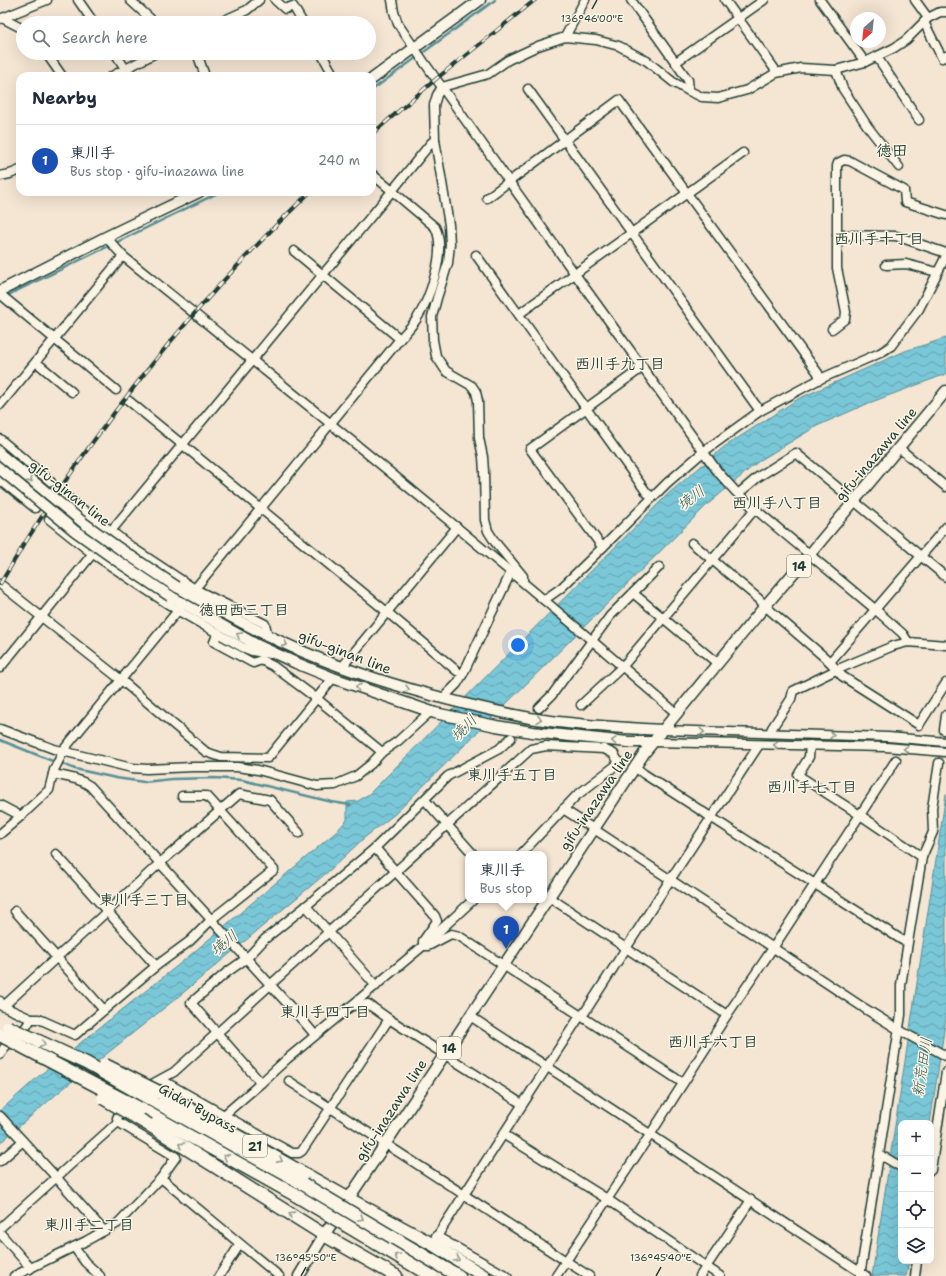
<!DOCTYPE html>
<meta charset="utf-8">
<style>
:root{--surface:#fff;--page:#f6f6f7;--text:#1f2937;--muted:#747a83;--line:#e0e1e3;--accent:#d1495b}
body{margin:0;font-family:"Shantell Sans","Klee One",sans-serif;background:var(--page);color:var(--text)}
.controls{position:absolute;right:12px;bottom:12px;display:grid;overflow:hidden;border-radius:8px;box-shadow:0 4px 16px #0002}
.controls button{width:36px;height:36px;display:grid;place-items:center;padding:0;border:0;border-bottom:1px solid var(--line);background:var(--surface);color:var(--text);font:20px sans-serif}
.compass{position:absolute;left:850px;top:12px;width:36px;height:36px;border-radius:50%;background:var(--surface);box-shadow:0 4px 16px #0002;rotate:207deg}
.you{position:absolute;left:518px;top:645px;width:14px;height:14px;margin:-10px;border:3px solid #fff;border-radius:50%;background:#1a73e8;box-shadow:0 0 0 6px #1a73e833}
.badge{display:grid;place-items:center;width:26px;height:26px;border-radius:50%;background:var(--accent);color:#fff;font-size:13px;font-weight:700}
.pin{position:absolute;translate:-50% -33px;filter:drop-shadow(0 1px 2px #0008)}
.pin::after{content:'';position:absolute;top:21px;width:14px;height:12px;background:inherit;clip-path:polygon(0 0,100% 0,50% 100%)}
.popup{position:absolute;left:465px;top:851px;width:82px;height:52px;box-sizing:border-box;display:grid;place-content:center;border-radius:8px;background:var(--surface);filter:drop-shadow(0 1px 3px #0005);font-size:13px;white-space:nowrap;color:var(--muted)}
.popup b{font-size:15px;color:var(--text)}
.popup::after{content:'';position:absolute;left:50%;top:100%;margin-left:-8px;border:8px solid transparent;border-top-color:var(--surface)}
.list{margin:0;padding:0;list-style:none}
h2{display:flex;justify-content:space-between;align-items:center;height:52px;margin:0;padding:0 16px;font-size:17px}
h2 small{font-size:13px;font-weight:400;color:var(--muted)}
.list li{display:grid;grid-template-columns:26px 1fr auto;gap:12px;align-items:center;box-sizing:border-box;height:72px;padding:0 16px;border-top:1px solid var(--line)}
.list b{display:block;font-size:15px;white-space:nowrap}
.list p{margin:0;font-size:13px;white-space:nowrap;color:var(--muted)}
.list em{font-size:13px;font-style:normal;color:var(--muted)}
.icon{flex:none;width:22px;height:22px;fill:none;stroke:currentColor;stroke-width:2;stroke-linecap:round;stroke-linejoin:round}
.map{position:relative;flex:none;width:946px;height:1276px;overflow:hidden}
.search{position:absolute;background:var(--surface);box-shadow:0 4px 16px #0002;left:16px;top:16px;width:360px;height:44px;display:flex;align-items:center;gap:10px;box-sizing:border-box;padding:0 14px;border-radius:22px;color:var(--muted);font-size:15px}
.panel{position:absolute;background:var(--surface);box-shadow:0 4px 16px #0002;left:16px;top:72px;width:360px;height:124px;border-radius:12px}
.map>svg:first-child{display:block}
</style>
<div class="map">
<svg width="946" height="1276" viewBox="0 0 946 1276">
<defs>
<pattern id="water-waves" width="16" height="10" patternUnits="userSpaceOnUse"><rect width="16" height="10" fill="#7ac7d8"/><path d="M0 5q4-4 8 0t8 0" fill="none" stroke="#63a3b0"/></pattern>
</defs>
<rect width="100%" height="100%" fill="#f5e5d3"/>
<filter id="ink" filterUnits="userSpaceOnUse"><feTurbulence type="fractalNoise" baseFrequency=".025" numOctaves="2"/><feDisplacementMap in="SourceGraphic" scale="8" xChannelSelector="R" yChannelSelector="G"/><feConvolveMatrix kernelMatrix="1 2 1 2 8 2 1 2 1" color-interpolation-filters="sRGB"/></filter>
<g filter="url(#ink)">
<!-- water -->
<g fill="url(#water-waves)" stroke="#569096">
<polygon points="946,338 946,374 869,403 817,426 759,461 707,505 395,814 364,838 330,870 178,997 59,1092 0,1143 0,1111 40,1075 182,962 336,832 347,820 347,802 358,801 369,794 669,493 724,447 798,399 905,351"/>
<polygon points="946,794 946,1018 930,1123 901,1123 901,1261 909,1261 906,1276 872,1276"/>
</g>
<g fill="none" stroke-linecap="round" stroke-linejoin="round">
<!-- stream -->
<g stroke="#569096" stroke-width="2.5">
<polyline points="372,90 495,0"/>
<polyline points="0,299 220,192"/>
<polyline points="0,740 55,762"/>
<polyline points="60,763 75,769 116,778 144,782 172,779 214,778 242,780 332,802 350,805"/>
</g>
<!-- minor-tunnel -->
<g stroke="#cac3b3" stroke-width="8" stroke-dasharray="8 4" stroke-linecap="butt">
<polyline points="511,738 539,708"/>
<polyline points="939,763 944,730"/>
</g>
<!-- minor casing -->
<g stroke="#1f3d34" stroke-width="11">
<g id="minor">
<polyline points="78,0 94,23"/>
<polyline points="130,0 155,23"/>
<polyline points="275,0 285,9 293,6 303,23"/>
<polyline points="392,0 394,12 398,24 424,62 575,274 718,472 736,492 755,509 876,610 903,634 908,642"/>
<polyline points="631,0 688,80 689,91"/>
<polyline points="725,0 774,68 776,73"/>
<polyline points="820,0 865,62"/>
<polyline points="915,0 928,18"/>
<polyline points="2,18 23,29"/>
<polyline points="0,19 47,0"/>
<polyline points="924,22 942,58 946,56"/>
<polyline points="218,23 247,10 259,0"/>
<polyline points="565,37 585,0"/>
<polyline points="46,53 62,76"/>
<polyline points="115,53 130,76"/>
<polyline points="197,53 205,76"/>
<polyline points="321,53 334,76"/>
<polyline points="877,57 919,120"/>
<polyline points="676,62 764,0"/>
<polyline points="836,70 843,89 868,127 899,167"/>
<polyline points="112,76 156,53"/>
<polyline points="528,89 760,411"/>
<polyline points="435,140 449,225 450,244 448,263 437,298 432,317 433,340 436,356 446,371 472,386 476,392 478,401 479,438 483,457 484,472 485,520 488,531 495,542 523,576 523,581"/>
<path d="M372,174l63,53c12,23 -5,72 -19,93 -5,7 -11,13 -16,19"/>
<polyline points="0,176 10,174 20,170"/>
<polyline points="487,198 619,100 818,373 820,379"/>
<polyline points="837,235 896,236 946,253"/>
<path d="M106,237l17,19c186,150 373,300 553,457"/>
<polyline points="476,255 647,493 653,497 667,483 703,452 760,411 820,379 880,353 891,346 919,309 946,256"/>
<polyline points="886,265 906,264 937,272"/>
<polyline points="0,294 116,390"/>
<polyline points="519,314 743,153"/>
<polyline points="832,329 845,319 846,312 837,268 837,166 838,163 844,160 850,161 904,190 905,202 946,215"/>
<polyline points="36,362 72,392"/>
<polyline points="643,367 530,449 600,544 603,547 653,497"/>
<polyline points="129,401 387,612 457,671"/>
<polyline points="0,405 123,256"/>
<polyline points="0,439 51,482"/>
<polyline points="899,448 946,487"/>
<polyline points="0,480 35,508"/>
<polyline points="738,494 758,477 796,453 946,577"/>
<polyline points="49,519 93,554 142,587 177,610 242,647 252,651 270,654"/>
<polyline points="692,543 759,599 765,606 830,662 842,676 919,725 946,683"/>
<polyline points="0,584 120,679 206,752 221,757 268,758 333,678"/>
<polyline points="193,591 400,339 294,251"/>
<polyline points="633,593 717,663"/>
<polyline points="544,600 561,588 603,547"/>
<polyline points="218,633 214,642 253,663 261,660 273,666 316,698 382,752 398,741 431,711"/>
<polyline points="268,636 265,624 195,589 133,548 111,531 392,191 431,143 435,140 434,105 437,95 442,87 488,74 508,60 538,46 565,37 596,40 619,46 647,61 673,82 689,91 702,97 718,98 747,90 776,73 801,68 836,70 865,62 894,48 906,40 928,18 940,12 946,12"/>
<polyline points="830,662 946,527"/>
<polyline points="342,667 457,527"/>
<polyline points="0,668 111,531 65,496"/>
<polyline points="443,698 457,684 463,674 511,572"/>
<polyline points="581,705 623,666 755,509"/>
<polyline points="539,708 552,695 610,616 659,567"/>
<polyline points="0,729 54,749 132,768 147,769 193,767 237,767 258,770 317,786 335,785 356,776 371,764 382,752"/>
<polyline points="663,730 888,737 946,742"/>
<polyline points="944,730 946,715"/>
<polyline points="770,733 772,728 791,699 793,691 836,670 893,646 908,642 946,645"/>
<polyline points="653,742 886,747 946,752"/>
<polyline points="810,745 809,757 798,775 860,815 922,857"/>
<polyline points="635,767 644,774 902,940 907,941"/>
<path d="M53,774c13,3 26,4 37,12l215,237 10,12"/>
<polyline points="425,800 473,854"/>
<polyline points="0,805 21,816"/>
<polyline points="563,809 594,829 864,1008 901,1031 946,1056"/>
<polyline points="0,834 21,816 49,790 54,770 65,748 180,608"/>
<polyline points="375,848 435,916 437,921 423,941 423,946 428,946 451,934 459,936 683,1083"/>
<polyline points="56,854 156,966"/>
<polyline points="549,897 727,1015"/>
<polyline points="306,906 376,986"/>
<polyline points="0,1001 2,1006 7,1003 160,863 239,794 270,800 299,833"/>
<polyline points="0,1005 31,1019 39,1019 75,1035 104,1010 15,911"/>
<polyline points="352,1006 368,1004 389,1019 522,1104"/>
<polyline points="104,1010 156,966 190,941 212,919 274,870 207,796 182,796"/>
<polyline points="470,1016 866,1276"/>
<polyline points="0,1055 4,1048 26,1027 31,1019"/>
<polyline points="162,1080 224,1115 261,1083 287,1059 351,1006 423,946 473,900"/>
<polyline points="289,1081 589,1276"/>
<polyline points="261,1083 191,1003 226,973 247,958 265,939 306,906 375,848 448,776 499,749 511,738"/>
<polyline points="224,1115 292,1153 299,1153 302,1151 389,1019"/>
<polyline points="0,1116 56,1177 104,1231"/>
<polyline points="118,1122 117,1118 119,1114 152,1084 174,1072 531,749 546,746 604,749 614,754 619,763 576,796 521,854"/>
<polyline points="503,1134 607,1199 720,1276"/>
<polyline points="879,1157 886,1158 901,1167"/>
<polyline points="0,1161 23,1141"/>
<polyline points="931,1170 946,1072"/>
<polyline points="161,1178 279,1276"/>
<polyline points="0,1228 118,1122"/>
<polyline points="0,1233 28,1265 30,1269"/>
<polyline points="436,1236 507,1276"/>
<polyline points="432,1244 580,1016 585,1012 670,880 759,745"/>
<polyline points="74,1247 85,1262 100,1276"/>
<polyline points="14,1276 86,1241 118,1223 161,1178 176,1157 118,1122"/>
<polyline points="219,1276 240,1244"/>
<polyline points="556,1276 650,1135 727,1015 773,948 896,760"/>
<polyline points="700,1276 751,1200"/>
<polyline points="860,1276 901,1015 901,985 922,857 933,832 932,808 939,763"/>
<polyline points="915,1276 917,1261"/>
</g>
</g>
<!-- major casing -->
<g stroke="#1f3d34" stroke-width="13">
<g id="major">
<polyline points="372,79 480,0"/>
<polyline points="0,291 106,237 199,192"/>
<path d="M177,587c42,24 84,47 129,66 38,16 78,29 118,40 35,10 70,18 106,25 44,7 88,10 133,12"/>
<polyline points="170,596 257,645 296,663 333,678 435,713 496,726 532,732 628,742 653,742"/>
<polyline points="299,1276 324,1235 386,1143 645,752 765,606 810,554 946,391"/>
</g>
</g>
<!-- highway casing -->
<g stroke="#1f3d34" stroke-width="15">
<g id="highway">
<polyline points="161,1093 349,1199 432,1244 484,1276"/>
<polyline points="152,1100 303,1184"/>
<polyline points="141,1109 297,1196"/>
<polyline points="149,1125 324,1235 396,1276"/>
<polyline points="441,1266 459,1276"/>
</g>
</g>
<!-- minor -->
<use href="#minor" stroke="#fcf5e5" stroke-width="8"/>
<!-- major -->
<use href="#major" stroke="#fcf5e5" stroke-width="10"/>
<!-- highway -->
<use href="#highway" stroke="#fcf5e5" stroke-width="12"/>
<!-- rail casing -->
<g stroke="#1f3d34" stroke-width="4">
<g id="rail">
<polyline points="372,134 436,79 535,0"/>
<path d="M0,584c85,-144 189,-276 310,-392"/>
</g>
</g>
<!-- rail -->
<use href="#rail" stroke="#fcf5e5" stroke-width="2.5" stroke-dasharray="8" stroke-linecap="butt"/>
<!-- major-bridge casing -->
<g stroke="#1f3d34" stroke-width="13" stroke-linecap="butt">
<g id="major-bridge">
<polyline points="0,454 85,524 120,549 177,587"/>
<polyline points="0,469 75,531 116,560 170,596"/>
</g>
</g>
<!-- highway-bridge casing -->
<g stroke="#1f3d34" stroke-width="15" stroke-linecap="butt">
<g id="highway-bridge">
<polyline points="8,1027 86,1063 152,1100"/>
<polyline points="0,1035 141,1109"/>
<polyline points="105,1065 161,1093"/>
<polyline points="103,1098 149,1125"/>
<polyline points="303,1184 441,1266"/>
<polyline points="297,1196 431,1276"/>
</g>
</g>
<!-- major-bridge -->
<use href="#major-bridge" stroke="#fcf5e5" stroke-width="10"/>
<!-- highway-bridge -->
<use href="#highway-bridge" stroke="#fcf5e5" stroke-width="12"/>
</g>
<!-- one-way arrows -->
<defs><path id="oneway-chevron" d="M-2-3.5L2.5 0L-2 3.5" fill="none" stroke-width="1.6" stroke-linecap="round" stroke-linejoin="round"/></defs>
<g stroke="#8e998c">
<use href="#oneway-chevron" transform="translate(30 480) rotate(40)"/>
<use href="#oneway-chevron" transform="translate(239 635) rotate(-152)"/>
<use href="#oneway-chevron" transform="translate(285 644) rotate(24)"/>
<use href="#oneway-chevron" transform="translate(358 687) rotate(-160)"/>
<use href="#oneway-chevron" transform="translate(407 689) rotate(15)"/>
<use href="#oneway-chevron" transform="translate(539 719) rotate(8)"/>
<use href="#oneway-chevron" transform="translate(702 732) rotate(3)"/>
<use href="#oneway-chevron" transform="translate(832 735) rotate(2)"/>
<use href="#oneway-chevron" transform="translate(614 741) rotate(-175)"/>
<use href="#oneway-chevron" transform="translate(776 745) rotate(-179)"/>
<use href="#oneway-chevron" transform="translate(906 749) rotate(-176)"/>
<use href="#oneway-chevron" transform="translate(43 1044) rotate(25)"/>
<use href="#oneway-chevron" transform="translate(181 1145) rotate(-148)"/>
<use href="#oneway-chevron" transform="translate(226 1157) rotate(-151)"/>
<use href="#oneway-chevron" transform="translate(280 1160) rotate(29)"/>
<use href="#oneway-chevron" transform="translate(291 1214) rotate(-148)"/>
<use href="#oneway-chevron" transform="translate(361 1218) rotate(31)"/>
<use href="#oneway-chevron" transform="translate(397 1256) rotate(-149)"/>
<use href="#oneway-chevron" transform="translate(457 1259) rotate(31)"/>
</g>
</g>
<!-- ticks -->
<path fill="none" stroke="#1f3d34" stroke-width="1.5" d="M592,9l5,-9M301,1276l5,-9M656,1276l5,-9"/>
<g text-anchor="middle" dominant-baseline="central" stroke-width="3" stroke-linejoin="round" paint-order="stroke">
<!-- shield labels -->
<g fill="#fcf5e5" stroke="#617469" stroke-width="1">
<rect x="787" y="555" width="24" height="22" rx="3"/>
<rect x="437" y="1037" width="24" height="22" rx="3"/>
<rect x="243" y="1135" width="24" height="22" rx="3"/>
</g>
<g font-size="13" font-weight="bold" fill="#1f3d34">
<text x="799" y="566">14</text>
<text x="449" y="1048">14</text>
<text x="255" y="1146">21</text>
</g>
<!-- street labels -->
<g font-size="14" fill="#1f3d34" stroke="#fcf5e5">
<text transform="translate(876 454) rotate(-50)">gifu-inazawa line</text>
<text transform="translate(70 493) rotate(38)">gifu-ginan line</text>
<text transform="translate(345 652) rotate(21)">gifu-ginan line</text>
<text transform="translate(596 800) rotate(-56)">gifu-inazawa line</text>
<text transform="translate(198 1108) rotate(29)">Gidai Bypass</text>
<text transform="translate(391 1110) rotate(-57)">gifu-inazawa line</text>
</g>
<!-- neighbourhood labels -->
<g font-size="15" font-weight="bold" fill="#1f3d34" stroke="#fcf5e5">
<text x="879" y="239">西川手十丁目</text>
<text x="620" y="364">西川手九丁目</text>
<text x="777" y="503">西川手八丁目</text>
<text x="244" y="610">徳田西三丁目</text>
<text x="512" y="775">東川手五丁目</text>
<text x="812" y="787">西川手七丁目</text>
<text x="144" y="900">東川手三丁目</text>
<text x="325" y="1012">東川手四丁目</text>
<text x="713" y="1042">西川手六丁目</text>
<text x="89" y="1225">東川手二丁目</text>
</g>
<!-- water labels -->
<g font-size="15" font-style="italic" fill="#315955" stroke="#fcf5e5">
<text transform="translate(691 498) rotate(-37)">境川</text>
<text transform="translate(464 728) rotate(-46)">境川</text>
<text transform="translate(224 943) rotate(-40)">境川</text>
<text transform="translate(922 1067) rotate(-81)">新荒田川</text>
</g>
<!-- quarter labels -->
<g font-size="16" font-weight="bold" fill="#1f3d34" stroke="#fcf5e5">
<text x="892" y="150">徳田</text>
</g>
</g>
<g font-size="10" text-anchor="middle" fill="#1f3d34" stroke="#fcf5e5" stroke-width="3" stroke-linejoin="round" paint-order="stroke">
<text x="592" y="22">136°46'00"E</text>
<text x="306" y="1261">136°45'50"E</text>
<text x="661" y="1261">136°45'40"E</text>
</g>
</svg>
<div class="controls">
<button>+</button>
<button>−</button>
<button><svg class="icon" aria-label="locate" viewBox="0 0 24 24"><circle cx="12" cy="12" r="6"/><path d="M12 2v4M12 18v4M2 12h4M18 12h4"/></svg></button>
<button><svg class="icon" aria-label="layers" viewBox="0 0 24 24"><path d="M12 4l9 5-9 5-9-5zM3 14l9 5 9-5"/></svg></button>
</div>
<svg class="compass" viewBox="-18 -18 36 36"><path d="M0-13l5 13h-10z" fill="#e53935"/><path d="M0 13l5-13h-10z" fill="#747a83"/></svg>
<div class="you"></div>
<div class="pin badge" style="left:506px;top:949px;background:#1a4fb4">1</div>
<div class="popup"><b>東川手</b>Bus stop</div>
<div class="search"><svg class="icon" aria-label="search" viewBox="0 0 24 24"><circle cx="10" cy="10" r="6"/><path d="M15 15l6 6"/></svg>Search here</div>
<section class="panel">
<h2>Nearby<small></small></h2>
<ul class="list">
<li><span class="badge" style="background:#1a4fb4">1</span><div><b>東川手</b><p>Bus stop · gifu-inazawa line</p></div><em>240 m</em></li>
</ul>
</section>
</div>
